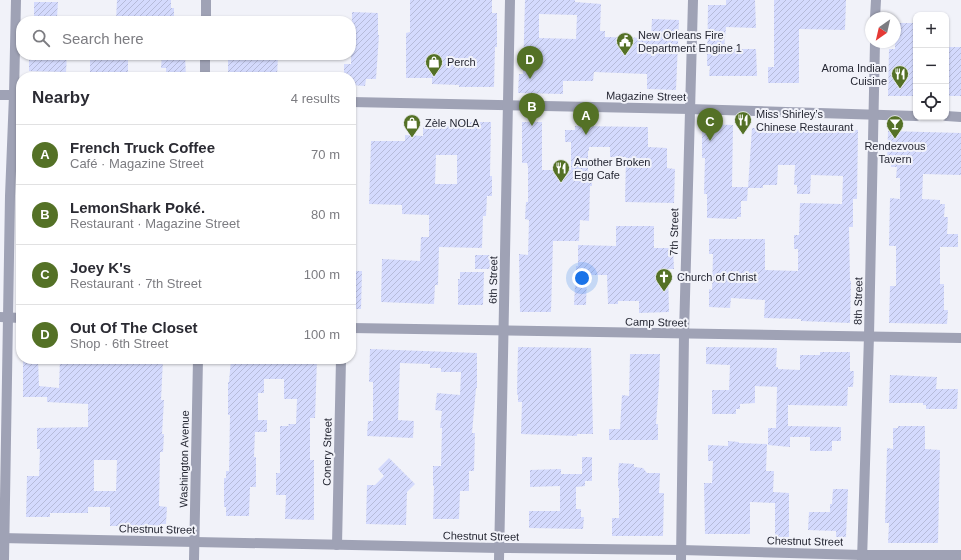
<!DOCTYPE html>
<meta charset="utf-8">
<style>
:root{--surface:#fff;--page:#f7f7f7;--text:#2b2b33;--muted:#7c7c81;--line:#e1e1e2;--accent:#547126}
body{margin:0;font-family:Arial,sans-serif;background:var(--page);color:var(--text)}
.controls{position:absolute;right:12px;top:12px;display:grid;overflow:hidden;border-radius:8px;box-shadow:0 1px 3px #0004}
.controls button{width:36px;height:36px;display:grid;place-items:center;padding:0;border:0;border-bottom:1px solid var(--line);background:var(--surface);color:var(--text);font:20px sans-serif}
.compass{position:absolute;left:865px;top:12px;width:36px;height:36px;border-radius:50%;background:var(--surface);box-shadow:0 1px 3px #0004;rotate:214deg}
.you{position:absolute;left:582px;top:278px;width:14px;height:14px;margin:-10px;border:3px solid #fff;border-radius:50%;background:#1a73e8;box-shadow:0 0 0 6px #1a73e833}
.badge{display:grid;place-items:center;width:26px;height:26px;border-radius:50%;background:var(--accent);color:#fff;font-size:13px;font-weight:700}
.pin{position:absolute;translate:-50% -33px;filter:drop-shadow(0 1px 2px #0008)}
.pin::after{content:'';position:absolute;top:21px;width:14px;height:12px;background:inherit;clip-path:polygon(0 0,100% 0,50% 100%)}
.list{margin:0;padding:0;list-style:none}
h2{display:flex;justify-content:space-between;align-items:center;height:52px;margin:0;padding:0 16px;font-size:17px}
h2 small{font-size:13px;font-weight:400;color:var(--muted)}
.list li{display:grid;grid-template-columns:26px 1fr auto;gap:12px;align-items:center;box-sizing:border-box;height:60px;padding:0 16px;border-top:1px solid var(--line)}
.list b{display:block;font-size:15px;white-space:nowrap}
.list p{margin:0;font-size:13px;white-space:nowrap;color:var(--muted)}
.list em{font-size:13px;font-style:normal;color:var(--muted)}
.icon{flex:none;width:22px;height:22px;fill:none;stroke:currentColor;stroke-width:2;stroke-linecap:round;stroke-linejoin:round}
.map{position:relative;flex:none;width:961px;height:560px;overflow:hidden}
.search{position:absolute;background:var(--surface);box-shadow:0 1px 3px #0004;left:16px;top:16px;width:340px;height:44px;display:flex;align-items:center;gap:10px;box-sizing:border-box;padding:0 14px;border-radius:16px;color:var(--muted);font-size:15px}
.panel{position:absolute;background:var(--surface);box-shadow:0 1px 3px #0004;left:16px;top:72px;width:340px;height:292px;border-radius:16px}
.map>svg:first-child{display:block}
</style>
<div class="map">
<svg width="961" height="560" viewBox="0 0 961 560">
<defs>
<pattern id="building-hatch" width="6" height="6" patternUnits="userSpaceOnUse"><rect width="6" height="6" fill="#d4dafd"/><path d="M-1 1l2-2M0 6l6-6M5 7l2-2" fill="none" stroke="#b6bbd9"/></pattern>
</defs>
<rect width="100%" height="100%" fill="#f1f2f9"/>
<!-- building -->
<g fill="url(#building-hatch)" fill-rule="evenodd">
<polygon points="117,0 171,0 171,8 174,8 174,21 116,21"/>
<polygon points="410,0 492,0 492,13 497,13 497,47 495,47 494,87 459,87 459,85 432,84 432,78 406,78 406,33 410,32"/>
<path d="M525,0h50v2l26,2 -1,27h5v6l46,1 1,-19 27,1 -3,70 -29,-1v-15l-53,-2 -1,9h-30v13l-45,-1 1,-19h4zM539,14l38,1 -1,24 -37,-1z"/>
<polygon points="726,0 755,0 756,28 726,27 724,49 756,49 757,76 709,76 710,66 707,66 708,5 726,5"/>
<polygon points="774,0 846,0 845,30 799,29 799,83 768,83 768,67 774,67"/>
<polygon points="34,2 58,2 57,17 52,17 52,19 34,18"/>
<polygon points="352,12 378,13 378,35 379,35 376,79 366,79 365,86 351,85 351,77 344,77 344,64 351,64"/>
<polygon points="895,23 916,23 916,96 888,96 889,49 895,49"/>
<polygon points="949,47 961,47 961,96 946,96 946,49 949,49"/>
<polygon points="29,55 67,55 66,72 29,71"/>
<polygon points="90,55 128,55 128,76 95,76 95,74 90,74"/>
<polygon points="162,55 185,55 186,77 166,77 166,68 161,68"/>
<polygon points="228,55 278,55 277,77 228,77"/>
<path d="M458,122h33l-1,54h2v20h-5l-1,20h-3l-1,32 -43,-1 -1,38h-3l-1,19 -53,-2 1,-43 38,2 1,-24h8v-22l-27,-1v-9l-33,-1 2,-63h34v-6l18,1v-10h35zM436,155h21v29h-22z"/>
<polygon points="522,122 542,122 542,170 571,170 571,142 565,142 565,130 575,130 575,126 648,127 648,147 667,148 667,168 675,169 674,203 625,202 626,157 610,157 610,147 589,147 589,151 588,151 588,171 592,171 592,186 590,186 589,221 580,220 579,241 553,241 551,312 520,312 519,254 528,255 529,220 525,219 526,202 528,202 528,167 527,163 522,163"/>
<polygon points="702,124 733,125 732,187 748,187 747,201 741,201 741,217 737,217 737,219 707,218 707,194 704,194 705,158 702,158"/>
<polygon points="752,128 797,128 797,129 843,131 844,129 858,130 857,199 853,199 853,227 849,227 850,281 851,281 850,323 801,321 801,319 764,318 765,300 731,298 730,308 709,307 709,289 712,290 713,254 709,254 709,239 765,239 765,270 798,271 798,249 794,249 794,235 799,235 800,203 842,204 843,176 811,175 810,194 797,194 797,185 794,185 795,165 778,165 777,185 763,185 763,188 748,188"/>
<polygon points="888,131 961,133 961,175 923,174 922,199 940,200 940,204 945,204 944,217 948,217 947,234 958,234 958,247 940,247 940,284 944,284 944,310 948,310 947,324 889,323 890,286 896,286 896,246 889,246 890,198 900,199 900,178 896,178 897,167 891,167 891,164 887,164"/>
<polygon points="616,226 654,226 654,248 673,248 674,269 668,269 669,312 639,313 639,301 618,301 618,304 608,304 607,275 587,275 586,305 574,305 576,266 578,266 578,245 616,246"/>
<rect x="475" y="255" width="15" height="14"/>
<polygon points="351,271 362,271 361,309 351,309"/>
<polygon points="460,272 484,272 483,305 458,305 458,279 460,279"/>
<polygon points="518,347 591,348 593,434 577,434 577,436 521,434 522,402 518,402 518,395 517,394"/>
<polygon points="706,347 777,348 776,367 778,367 778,369 800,370 800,355 820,355 820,352 850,352 850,371 854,371 853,387 848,387 847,406 788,405 788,426 841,427 841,441 832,441 832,451 810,451 810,437 790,437 790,447 768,445 768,428 776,428 777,387 755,386 755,403 740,404 740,409 736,409 736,414 712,414 712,390 729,390 730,365 706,364"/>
<polygon points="370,349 477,353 477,388 476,388 472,433 475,433 474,471 469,471 469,491 460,491 459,519 433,519 434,486 433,486 433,466 441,466 442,428 440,428 442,411 435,410 437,393 460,395 461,372 441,372 441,368 430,368 430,364 400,363 398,420 414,421 413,438 367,436 368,421 373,421 373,382 369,382"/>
<polygon points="630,354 660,354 659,384 656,424 658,424 658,440 609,440 609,429 620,429 622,395 629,396"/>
<path d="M23,359h15l1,27 20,2 1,-29h103l-2,41h3l-2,34h2l-1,18h-3l-1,54 8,1 -1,17h-5v2h-51v-19h-22v6h-38v4h-24l1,-41h12l1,-27h-3v-21l51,-1v-23l-41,-2v-5h-24zM94,460h23l-1,31h-22z"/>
<polygon points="231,359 317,359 315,418 310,418 310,460 314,460 314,520 285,519 286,495 276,495 276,473 280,473 280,426 289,426 288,424 296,424 297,399 284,399 284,379 264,379 264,393 258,393 258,420 267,420 267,432 255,432 254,457 256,457 256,487 250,487 249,516 226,516 226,507 224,507 224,478 226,478 226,471 229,471 230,415 228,415 228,382 229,382"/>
<polygon points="890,375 937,377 936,389 958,389 957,409 926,409 926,405 923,405 923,403 889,403"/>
<polygon points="898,426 925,426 925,449 940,450 938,543 888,543 889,523 885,523 887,448 893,449 893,428 898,428"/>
<polygon points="728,441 739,442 739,443 767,444 766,471 774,471 773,492 789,493 789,537 775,537 775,503 750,502 750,534 705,534 704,483 712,483 713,461 708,461 708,445 728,446"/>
<polygon points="582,457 592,457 592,481 585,481 585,486 576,487 576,509 581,509 581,517 584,517 583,529 529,528 529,511 560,511 560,486 530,487 530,470 561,469 561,474 582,474"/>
<polygon points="389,458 415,484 407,492 406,525 366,524 367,485 375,485 384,476 378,469"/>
<polygon points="619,463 634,464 634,467 643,468 647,473 660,473 659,493 664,493 663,536 612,536 612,518 619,518 619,488 618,488 618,476"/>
<polygon points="833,489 848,489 846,537 836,537 836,531 808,530 809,512 830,512 830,504 832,504"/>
</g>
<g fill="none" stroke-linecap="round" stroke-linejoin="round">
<!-- minor -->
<g stroke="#9fa2b5" stroke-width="10">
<polyline points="875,18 876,0"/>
<polyline points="206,21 206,0"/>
<polyline points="205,77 205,55"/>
<polyline points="0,95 20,95"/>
<polyline points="351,102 689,109 916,116"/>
<polyline points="946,116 961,117"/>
<polyline points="0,317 21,318"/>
<polyline points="351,328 961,338"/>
<polyline points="0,538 499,548 681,550 862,555 961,555"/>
<polyline points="337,545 341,359"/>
<polyline points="4,560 10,196 14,95 16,0"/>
<polyline points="194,560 198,359"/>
<polyline points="499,560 510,0"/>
<polyline points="681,560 684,334 693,0"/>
<polyline points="862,560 869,336 875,42"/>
</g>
</g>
<!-- icons -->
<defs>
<g id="civic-pin" transform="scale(0.9)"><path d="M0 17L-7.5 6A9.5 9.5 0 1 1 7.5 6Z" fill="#547126" stroke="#f1f2f9"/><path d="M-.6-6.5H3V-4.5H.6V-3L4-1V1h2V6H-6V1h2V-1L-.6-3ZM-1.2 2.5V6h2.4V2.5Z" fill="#fff"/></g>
<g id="shop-pin" transform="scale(0.9)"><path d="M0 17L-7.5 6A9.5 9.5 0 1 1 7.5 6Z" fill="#547126" stroke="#f1f2f9"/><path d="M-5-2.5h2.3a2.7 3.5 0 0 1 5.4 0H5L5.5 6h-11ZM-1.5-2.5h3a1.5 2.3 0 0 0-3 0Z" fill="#fff"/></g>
<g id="restaurant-pin" transform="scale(0.9)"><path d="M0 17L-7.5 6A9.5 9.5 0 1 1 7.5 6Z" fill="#547126" stroke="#f1f2f9"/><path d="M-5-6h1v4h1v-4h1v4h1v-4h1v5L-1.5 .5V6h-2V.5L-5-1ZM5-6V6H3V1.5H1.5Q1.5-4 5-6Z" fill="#fff"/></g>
<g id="bar-pin" transform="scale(0.9)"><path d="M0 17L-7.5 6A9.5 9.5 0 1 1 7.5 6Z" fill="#547126" stroke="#f1f2f9"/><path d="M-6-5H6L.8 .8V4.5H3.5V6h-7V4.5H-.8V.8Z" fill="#fff"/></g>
<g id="church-pin" transform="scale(0.9)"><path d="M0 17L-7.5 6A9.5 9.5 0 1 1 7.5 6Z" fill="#547126" stroke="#f1f2f9"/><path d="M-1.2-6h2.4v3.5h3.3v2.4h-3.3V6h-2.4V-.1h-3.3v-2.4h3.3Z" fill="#fff"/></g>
</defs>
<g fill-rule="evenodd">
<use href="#civic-pin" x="625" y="41"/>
<use href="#shop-pin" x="434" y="62"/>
<use href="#restaurant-pin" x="900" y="74"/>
<use href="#restaurant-pin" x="743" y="120"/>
<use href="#shop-pin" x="412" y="123"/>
<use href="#bar-pin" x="895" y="124"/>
<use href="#restaurant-pin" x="561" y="168"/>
<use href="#church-pin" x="664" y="277"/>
</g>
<g text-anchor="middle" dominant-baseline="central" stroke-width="4" stroke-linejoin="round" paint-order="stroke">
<!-- poi labels -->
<g font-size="11" fill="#252733" stroke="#f1f2f9" text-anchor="start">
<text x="638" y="35">New Orleans Fire<tspan x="638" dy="13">Department Engine 1</tspan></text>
<text x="447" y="62">Perch</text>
<text x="887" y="68" text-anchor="end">Aroma Indian<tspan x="887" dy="13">Cuisine</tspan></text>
<text x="756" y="114">Miss Shirley’s<tspan x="756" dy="13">Chinese Restaurant</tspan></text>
<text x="425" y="123">Zèle NOLA</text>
<text x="895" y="146" text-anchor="middle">Rendezvous<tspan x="895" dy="13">Tavern</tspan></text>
<text x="574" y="162">Another Broken<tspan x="574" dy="13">Egg Cafe</tspan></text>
<text x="677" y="277">Church of Christ</text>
</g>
<!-- street labels -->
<g font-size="11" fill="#252733" stroke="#f1f2f9">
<text transform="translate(646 96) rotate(1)">Magazine Street</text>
<text transform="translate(674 232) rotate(-89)">7th Street</text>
<text transform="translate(493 280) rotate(-89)">6th Street</text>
<text transform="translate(858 301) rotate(-89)">8th Street</text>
<text transform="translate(656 322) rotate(1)">Camp Street</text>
<text transform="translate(327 452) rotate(-89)">Conery Street</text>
<text transform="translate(184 459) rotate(-89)">Washington Avenue</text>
<text transform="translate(157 529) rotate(1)">Chestnut Street</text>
<text transform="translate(481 536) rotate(1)">Chestnut Street</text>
<text transform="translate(805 541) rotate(1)">Chestnut Street</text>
</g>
</g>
</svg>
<div class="controls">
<button>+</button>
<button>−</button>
<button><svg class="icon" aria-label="locate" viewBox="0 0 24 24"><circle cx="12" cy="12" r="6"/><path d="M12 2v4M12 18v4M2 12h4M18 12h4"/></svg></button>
</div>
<svg class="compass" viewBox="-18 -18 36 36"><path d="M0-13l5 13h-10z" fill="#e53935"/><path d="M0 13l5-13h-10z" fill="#7c7c81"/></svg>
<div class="you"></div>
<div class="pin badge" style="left:586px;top:135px">A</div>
<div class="pin badge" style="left:532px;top:126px">B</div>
<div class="pin badge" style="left:710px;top:141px">C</div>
<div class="pin badge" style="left:530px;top:79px">D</div>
<div class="search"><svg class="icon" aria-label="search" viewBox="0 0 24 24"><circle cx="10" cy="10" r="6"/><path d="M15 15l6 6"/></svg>Search here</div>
<section class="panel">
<h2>Nearby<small>4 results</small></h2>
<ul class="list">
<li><span class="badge">A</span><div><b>French Truck Coffee</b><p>Café · Magazine Street</p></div><em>70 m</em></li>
<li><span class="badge">B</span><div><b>LemonShark Poké.</b><p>Restaurant · Magazine Street</p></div><em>80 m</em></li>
<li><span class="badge">C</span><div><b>Joey K's</b><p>Restaurant · 7th Street</p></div><em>100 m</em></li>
<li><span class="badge">D</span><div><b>Out Of The Closet</b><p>Shop · 6th Street</p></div><em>100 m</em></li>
</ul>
</section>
</div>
